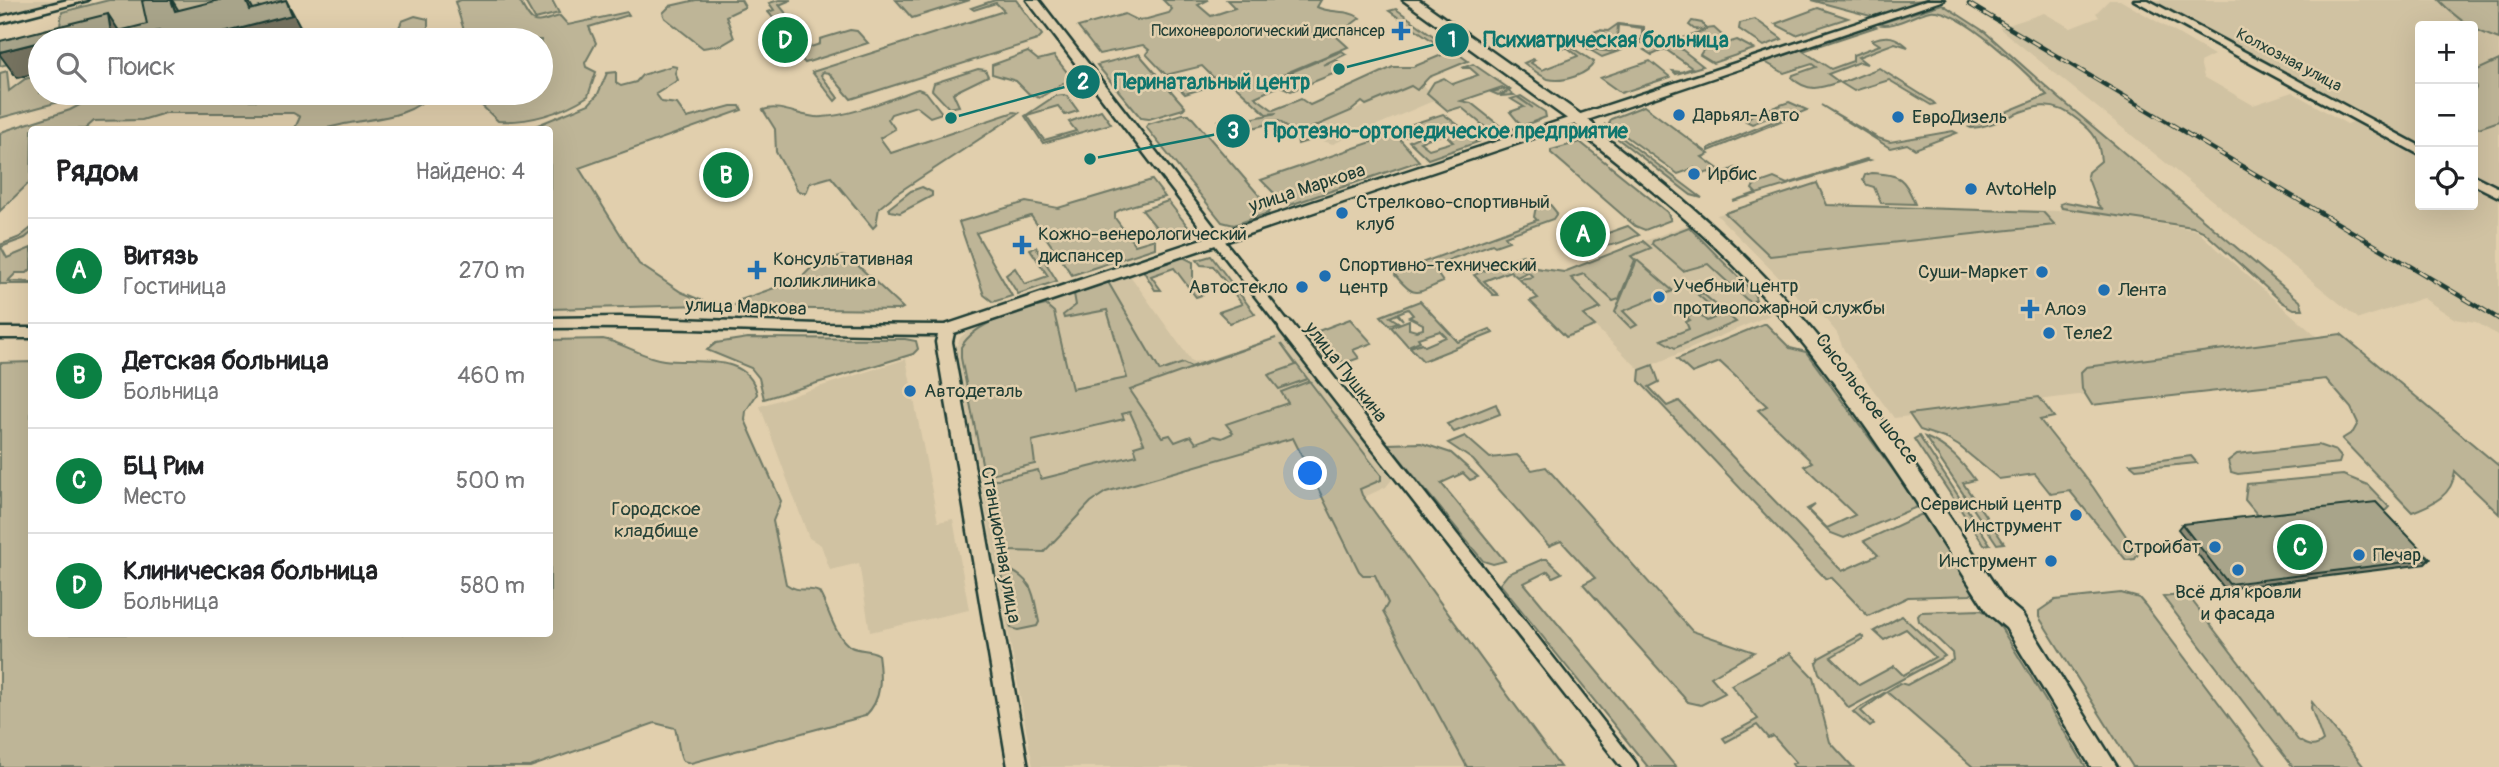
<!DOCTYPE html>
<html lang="ru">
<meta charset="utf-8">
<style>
:root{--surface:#fff;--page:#f6f6f6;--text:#202124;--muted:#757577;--line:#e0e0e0;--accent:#0b8043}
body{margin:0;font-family:Pangolin,sans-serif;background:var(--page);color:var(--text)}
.controls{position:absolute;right:21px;top:21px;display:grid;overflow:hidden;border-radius:7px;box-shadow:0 7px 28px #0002}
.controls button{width:63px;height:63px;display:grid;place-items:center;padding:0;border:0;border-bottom:2px solid var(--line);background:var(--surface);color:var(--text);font:35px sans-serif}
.you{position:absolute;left:1311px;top:474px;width:24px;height:24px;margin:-18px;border:5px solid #fff;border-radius:50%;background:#1a73e8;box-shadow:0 0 0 10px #1a73e833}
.badge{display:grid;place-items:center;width:46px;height:46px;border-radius:50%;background:var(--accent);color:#fff;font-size:23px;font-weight:700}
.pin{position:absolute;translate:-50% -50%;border:4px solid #fff;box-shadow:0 2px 7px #0006}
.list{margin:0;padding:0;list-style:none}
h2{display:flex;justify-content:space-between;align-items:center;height:91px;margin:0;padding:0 28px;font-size:30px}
h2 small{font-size:23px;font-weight:400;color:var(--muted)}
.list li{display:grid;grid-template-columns:46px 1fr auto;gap:21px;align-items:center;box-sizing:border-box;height:105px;padding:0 28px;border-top:2px solid var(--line)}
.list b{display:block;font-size:26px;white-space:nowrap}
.list p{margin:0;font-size:23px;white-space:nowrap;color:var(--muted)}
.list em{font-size:23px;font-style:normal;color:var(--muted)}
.icon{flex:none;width:38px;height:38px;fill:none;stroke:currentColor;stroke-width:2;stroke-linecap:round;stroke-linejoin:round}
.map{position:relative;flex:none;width:2499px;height:767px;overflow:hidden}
.search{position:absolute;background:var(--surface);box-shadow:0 7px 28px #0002;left:28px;top:28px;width:525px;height:77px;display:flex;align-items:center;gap:18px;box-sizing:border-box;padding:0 24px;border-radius:38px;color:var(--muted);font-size:26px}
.panel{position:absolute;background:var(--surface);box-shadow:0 7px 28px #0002;left:28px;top:126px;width:525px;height:511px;border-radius:7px}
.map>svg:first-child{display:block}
</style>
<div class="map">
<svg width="2499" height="767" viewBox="0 0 2499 767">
<rect width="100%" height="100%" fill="#e1cfad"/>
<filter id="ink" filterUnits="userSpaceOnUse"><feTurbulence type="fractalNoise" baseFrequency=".0143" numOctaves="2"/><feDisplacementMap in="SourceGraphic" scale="14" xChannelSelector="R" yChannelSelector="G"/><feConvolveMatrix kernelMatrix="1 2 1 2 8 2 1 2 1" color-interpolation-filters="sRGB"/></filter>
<g filter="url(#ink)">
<!-- built -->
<g fill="#d0c2a2">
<polygon points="0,0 72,0 0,17"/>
<polygon points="2109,0 2120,0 2214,55 2200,62 2204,77 2253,105 2292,92 2347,124 2355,121 2420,156 2420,205 2473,205 2473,185 2499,199 2499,336 2476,322 2455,319 2423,298 2359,319 1999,28 2044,13 2071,28 2099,17 2096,13"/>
<polygon points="2145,0 2499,0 2499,190 2473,176 2473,26 2420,26 2420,148"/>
<polygon points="1419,83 1440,98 1333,144 1308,137 1308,130"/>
<polygon points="1816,183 1828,204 2060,211 2060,207 2196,230 2343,360 2341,362 1894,418 1844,350 1837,333 1823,316 1803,302 1717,215"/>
<polygon points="1689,224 1770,315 1640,370 1546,279"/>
<polygon points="1129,274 1192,362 1203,361 1286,333 1393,478 1386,487 1362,498 1559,767 1033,767 956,348 960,338 970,329 989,321"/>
<polygon points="906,359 938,522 953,519 969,610 870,632 859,563 830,570 821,545 809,538 760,406"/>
</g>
<!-- green -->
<g fill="#beb597" stroke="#6e7966" stroke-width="2">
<polygon points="109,0 285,0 291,17 296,18 40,40 40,56 0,66 0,42 60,26 62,12"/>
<path d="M461,0h58c15,27 12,24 41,16l8,9 59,-13 2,3 -40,12 7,16 -11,20 1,4 10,5 -8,24c-26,17 -60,27 -90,25l-20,-19 -2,-9h65v-53h-74l-12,-38z"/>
<polygon points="524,0 552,0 559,13 535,19"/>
<polygon points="696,0 741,0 745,7 726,16 734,38 722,45 703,48 665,18 663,13 670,6"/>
<polygon points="779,0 791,0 779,5 799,29 786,33 768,12 774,10 769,3"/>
<polygon points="896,0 970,0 912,18"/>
<polygon points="995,0 1016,0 1042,35 1037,40 851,99 829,73 823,72 821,75 838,98 835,101 812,72 1004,11 996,3 974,10 971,8"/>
<path d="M1163,0h45l-10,5 13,11 24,-8 -8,-8h94l-4,7c14,7 31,2 43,11l-24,18 12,11 -81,34 8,7 -20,9 18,13 28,-11 9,6 83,-38h20l36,-15 -60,-41 7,-2 72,52 -39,16 -12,13 -6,-4 -45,19 -4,-3 -11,9 -42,18 4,5 -5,3 3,3 -13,4 -1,-9 -18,-14 -49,13 -12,-13 26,-8 6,6 27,-6 -11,1 -37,-34 -44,14 -7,-7 5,-4 5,6 28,-9 -14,-14 -36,9 -20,-21 3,-4 -6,-5 -44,9 -21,-27 47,-13 12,6 10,-1 22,-6 3,-4z"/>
<polygon points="1811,0 1911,1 1925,0 1874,17"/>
<path d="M2439,0h60v39c-26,-9 -41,-19 -60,-39z"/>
<path d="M1942,4l43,28 74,66 241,203 3,8h-9l-12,-7 -79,-71 -10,-4 -131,-19 -2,-4 6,-2 37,7 -5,-4 -11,-29 1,-4 13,-11c-2,-21 -6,-28 -23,-41 -40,-34 -66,5 -107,8l-2,-1 78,-32c-19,-21 -88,-88 -117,-84 -16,3 -37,18 -52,13z"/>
<polygon points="1818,8 1848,18 1796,35 1775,24"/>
<polygon points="415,16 428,19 428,40 393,40 402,21"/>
<polygon points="1755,19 1781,38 1782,39 1764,46 1739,29 1740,23"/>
<polygon points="1692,21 1702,23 1706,29 1714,28 1724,37 1700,45 1680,42 1679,39 1705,30 1694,29 1689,25"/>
<polygon points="1618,24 1644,27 1644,43 1632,43 1632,39 1642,40 1642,28 1618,25 1617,38 1627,39 1626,45 1615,43 1615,38 1591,36 1591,49 1615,52 1615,46 1622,47 1622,50 1602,57 1573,40 1599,30 1608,31"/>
<path d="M1871,25l5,2 -73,24 28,18 22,-8v-6l27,-10 -8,-5c15,-6 24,-4 36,7l-13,-4 -37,14 9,7 -7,-2 -32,12 11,8c-18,6 -31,11 -47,-4l1,-3 23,-8 -4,-3 -28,9 -19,-11z"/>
<polygon points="850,30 857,31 868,43 805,63 795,52 820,44 820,39"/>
<polygon points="1737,40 1754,49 1713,63 1700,55 1703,50"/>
<polygon points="1671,41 1703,66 1676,74 1673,71 1681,72 1692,68 1665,49 1652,55 1644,50"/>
<path d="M1568,45l26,17c-5,12 -31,21 -46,17 -8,-3 -17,-11 -24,-16l9,-4 2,1 -4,3 11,7 36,-14 -10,-8h-8z"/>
<polygon points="1342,51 1346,54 1323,65 1336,60 1344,65 1333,68 1338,72 1291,91 1270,81"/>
<polygon points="1028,52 1038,60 1054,56 1070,76 1069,80 1039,98 1029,94 1016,81 992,74 992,65"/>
<polygon points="1139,54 1185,107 1183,109 1149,119 1141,118 1097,65"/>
<polygon points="2499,60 2499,121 2479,128 2473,125 2473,94 2476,88 2473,72"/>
<polygon points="1650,61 1670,77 1621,93 1600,78"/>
<polygon points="1473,64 1511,90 1505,89 1514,95 1500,96 1507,92 1498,95 1491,92 1505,89 1502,87 1461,101 1471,103 1500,126 1497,128 1503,132 1486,138 1478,137 1491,132 1461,107 1448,111 1427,93 1434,82 1444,78 1453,84 1478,75 1470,68 1462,68"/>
<polygon points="672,66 677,67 675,73 678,80 656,94 662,102 677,104 687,118 731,106 740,106 742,110 579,168 639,264 681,292 703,301 703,305 550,309 550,130 528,129 589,104 598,94 607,73 616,72 616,83 621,86 636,82 642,75"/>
<polygon points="1879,68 1933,102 1935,104 1931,105 1889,80 1854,91 1841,83"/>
<polygon points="978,69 985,70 988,76 953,93 959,106 949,108 932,90 934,83"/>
<polygon points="7,71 9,91 25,79 40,75 40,93 92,93 0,118 0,73"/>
<path d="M918,89l8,3 16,21 -12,4 -14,-11 -25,8 -3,5 7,10 -15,9 11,15 123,-41 5,1 -123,81 -17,14 -3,17 -3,3 -42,-51 -21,6 -4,10 -8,-2 -22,-39 -1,-23 -12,-19c18,-7 40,9 59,7 33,-2 65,-17 96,-28z"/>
<path d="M276,93h155c-17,24 -55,25 -81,30 -18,3 -38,11 -55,5l5,-11 -7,-4h-128l-23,7 -48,1 -9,8 -53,1 -1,51 -31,30v-78l4,-2 66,-21 17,-9 186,-1 4,-5z"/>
<polygon points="1062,95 1067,96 1078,111 1065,115 1058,106 1027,115 1044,140 1076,131 1069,122 1101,110 1111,124 1043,143 1025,116 1055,96"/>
<polygon points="1521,96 1545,112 1546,117 1509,131 1521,125 1510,112 1524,107 1511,99 1517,97 1533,108 1518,97"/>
<polygon points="1789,102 1807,110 1709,151 1709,148 1791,114 1786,111 1752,124 1746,121 1752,115"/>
<polygon points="1821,105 1878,138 1890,142 1953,131 1957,133 1915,149 1907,144 1890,148"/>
<path d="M1644,106l65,48 -7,3 22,16 11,-5 12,9c-15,12 -25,4 -38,-5l-6,2 -8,-6 -17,6 -69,-50 2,-5z"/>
<polygon points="1182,114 1189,114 1270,208 1268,213 1234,225 1222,222 1146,127 1148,124"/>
<polygon points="1443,114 1475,137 1445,124 1405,137 1400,133 1403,127"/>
<polygon points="1605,125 1702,198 1691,195 1605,129"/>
<polygon points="1443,128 1478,142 1428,159 1409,141 1425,134 1430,138 1420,142 1429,149 1453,142 1445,134 1434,137 1429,132"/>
<polygon points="1392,135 1398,137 1419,161 1287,206 1261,180"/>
<polygon points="1580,142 1667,212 1671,220 1645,230 1635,226 1551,153 1551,150"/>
<polygon points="1866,159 1870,160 1733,201 1756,193 1752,189 1754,185 1774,178 1787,184"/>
<path d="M1871,173c29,1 34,5 44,31l-34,-1 -7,-16 -7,-2 -4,-5 2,-5z"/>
<path d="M1152,180l13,17c-13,4 -43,9 -50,16v5l20,27 20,-6v9l-83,27 -41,-59 -55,17 36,63 -19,6 -9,-7 -25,-73 67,-20 32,6z"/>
<polygon points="1817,183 1827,205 2043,212 2055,225 1770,256 1725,213"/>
<polygon points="922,187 932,192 932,196 900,213 890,211 889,208 911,191"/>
<polygon points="1168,201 1189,228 1164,237 1142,210"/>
<path d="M1548,202l9,11 -4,6 -48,17 4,5 -14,5 -3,-2 -60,22 11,16c-28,11 -27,18 -48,-7l2,-3 140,-52 -3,-3 2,-11z"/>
<path d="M1628,226l11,9c-17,6 -33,18 -48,4z"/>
<polygon points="1689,227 1754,293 1756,300 1751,302 1746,299 1708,264 1683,271 1652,244 1653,241"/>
<polygon points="31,228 31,233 25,238 1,247 7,258 31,248 31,269 27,273 16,273 8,281 31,282 31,284 0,284 0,245 20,237"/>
<polygon points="1643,241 1651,248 1631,256 1635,260 1619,299 1613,301 1584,274 1571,278 1601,308 1583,315 1595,326 1566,337 1530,301 1538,298 1519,279 1533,277 1514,258 1523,255 1536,268 1564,272"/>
<polygon points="1036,247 1057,281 1018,294 1006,275 1015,268 1025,284 1048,276 1030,249"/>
<polygon points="842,256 851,259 903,308 899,310 740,308 735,305 740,300 800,279 811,268"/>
<polygon points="1211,256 1255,314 1230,323 1219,312 1242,304 1213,266 1201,265 1197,260"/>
<polygon points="1183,257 1193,262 1193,281 1202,295 1196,297 1174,268 1151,276 1161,290 1155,290 1143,270"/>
<polygon points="1512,259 1526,273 1517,277 1510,271 1484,281 1498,295 1493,295 1474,275"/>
<polygon points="1637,260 1673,291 1623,311 1637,325 1631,328 1615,312"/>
<path d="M1108,282l52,89 23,-8 8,4 85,-29 -146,52 32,47 8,-2 5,7 16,-6 5,7 18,-7 8,2 11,-5 -7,-9 62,-21 -7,-11 29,-11 -3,-2 -28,10 -11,-14 28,-10 -15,-21 100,131v5l-21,9 2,6 198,272h-93l-84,-155 5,-9 -13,-28h-12l-4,-4 -66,-133 -187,54 -15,10 -47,50 -36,-1 -9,-8 -10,-62 49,-11 3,9 96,-24 -3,-9 10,-3 -14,-31 -8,2 2,5 -92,22 3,23 -49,11 -2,-2 -23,-115v-11c15,-26 57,-36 85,-42l8,7 18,77 55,-11 -20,-68 -43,8 -1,-3 13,-10 -2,-11z"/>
<polygon points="1702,293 1736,322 1675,348 1661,340 1689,329 1686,322 1690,320 1686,317 1697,313 1707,321 1721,315 1698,295"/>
<polygon points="1420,301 1458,342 1490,329 1493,333 1423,361 1410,347 1422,343 1425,346 1446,337 1440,331 1418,338 1420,341 1408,346 1391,327 1409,320 1409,329 1416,331 1423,329 1423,324 1409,317 1413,315 1408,309 1398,313 1403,320 1397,314 1390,317 1398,322 1389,325 1381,316"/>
<polygon points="1350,319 1372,343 1353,350 1359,358 1348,362 1325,360 1305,336"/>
<polygon points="1763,324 1766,324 1790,348 1806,352 1916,501 1917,507 1844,538 1831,533 1807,509 1815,505 1809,510 1827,528 1855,515 1804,466 1812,462 1758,410 1767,406 1720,362 1692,373 1677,359"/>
<path d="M2341,334l158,132v48l-44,-42c-3,24 -22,32 -43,40l-70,-73 11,-7 5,-9 -7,-15 -25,-29 -234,26 -10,-16 -1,-17 5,-5z"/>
<polygon points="748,338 905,339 916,341 918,349 913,354 764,399 759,378 751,368 707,350 716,343"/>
<path d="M603,339c21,4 40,19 61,21 32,4 85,-8 93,34l-11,17 -1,9 36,81 -8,20 13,63c14,10 20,2 33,8 10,16 15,45 32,55 8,4 18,2 27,7 3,23 5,45 -13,62l-174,47 -8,-2c-5,-9 -5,-22 -8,-33l-20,-5 -125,44h-530v-404l31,-1 1,272h518v-294z"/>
<polygon points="1653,365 1659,382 1649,387 1667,406 1679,401 1842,571 1878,555 1864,541 1920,515 1927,515 1976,591 1970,595 1908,597 1868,616 1831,577 1826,579 1639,381 1640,370"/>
<polygon points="2039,397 2054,417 2040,420 2093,487 2138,554 2135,559 2126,560 2070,491 2051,494 2035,474 1999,479 1959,446 1947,439 1920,430 1909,414"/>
<polygon points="1496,404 1500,414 1454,432 1447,424"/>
<polygon points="1465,436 1490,458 1517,455 1532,470 1546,467 1692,631 1754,652 1711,677 1725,693 1701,705 1688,702 1583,584 1595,578 1561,541 1549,546 1473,460 1448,443"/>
<polygon points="1919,436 1990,544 1984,545 1914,439"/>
<path d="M1925,437c23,9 36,24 50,43l-12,3 41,60 -7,1z"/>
<polygon points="1421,443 1451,453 1478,477 1470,480 1463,473 1441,483 1505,561 1493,564 1483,561 1388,444"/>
<polygon points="2318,445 2336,451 2341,457 2339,463 2238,474 2231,472 2228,461 2237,454"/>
<polygon points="2191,456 2197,463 2136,469 2130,464"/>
<polygon points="2343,475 2368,485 2389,507 2385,511 2377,513 2261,519 2245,500 2247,484"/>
<polygon points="1543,559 1547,559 1562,573 1553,577 1548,571 1524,583 1676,767 1648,767 1500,584 1508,574"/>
<path d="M1006,568c29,13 27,26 33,54l-2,4 -19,4 -7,-2 -10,-55z"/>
<polygon points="2121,593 2139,598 2145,605 2267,767 2133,767 2039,617 2039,611 2055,600"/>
<path d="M2187,594l111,146c10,6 16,9 25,1l-12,-33 1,-6 52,65h-71l-130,-170z"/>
<polygon points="1981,610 1995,618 2086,767 1973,767 1887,692 1861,711 1874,724 1870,727 1853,712 1900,683 1907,685 1953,660 1952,653 1919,621 1918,616 1921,612"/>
<polygon points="1902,616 1945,656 1849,708 1819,673 1816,663 1819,658 1861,635 1864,638 1831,657 1859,685 1894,666 1903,675 1935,657 1906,629 1884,640 1874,631"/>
<polygon points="1790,653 1813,677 1830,742 1853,767 1794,767 1792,764 1796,762 1773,736 1768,738 1757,725 1726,742 1723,738 1758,719 1731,685"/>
</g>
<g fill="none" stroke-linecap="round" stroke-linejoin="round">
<!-- minor-far1 casing -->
<g stroke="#1f3d34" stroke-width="15">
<polyline id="minor-far1" points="1216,238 1287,329"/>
</g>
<!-- minor casing -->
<g stroke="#1f3d34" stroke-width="19">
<polyline id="minor" points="1286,327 1630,767"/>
</g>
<!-- tertiary casing -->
<g stroke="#1f3d34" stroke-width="5">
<g id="tertiary">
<polygon points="68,0 88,0 0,23 0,17"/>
<path d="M1027,0h12l180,233 708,-233h17l-990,333 -2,9 76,425h-20l-72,-425 2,-7c-129,-1 -259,-9 -388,-7v-10l70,-1 198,7 127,1 263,-88z"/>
<polygon points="2134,0 2148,0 2420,146 2420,155"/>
<polygon points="2473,175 2499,188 2499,197 2473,184"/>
<rect x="0" y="328" width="32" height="10"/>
</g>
</g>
<!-- primary casing -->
<g stroke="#1f3d34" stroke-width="5">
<path id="primary" d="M1403,0h16l174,123 3,7c59,46 117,92 168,146 94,97 166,212 240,323l18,15 95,153h-26l-85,-139 -18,-15c-73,-113 -143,-228 -234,-327 -52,-56 -111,-104 -171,-151l-3,-7z"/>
</g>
<!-- minor-far1 -->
<use href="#minor-far1" stroke="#e1cfad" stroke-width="10"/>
<!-- minor -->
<use href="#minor" stroke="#e1cfad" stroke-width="14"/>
<!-- tertiary -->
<use href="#tertiary" fill="#e1cfad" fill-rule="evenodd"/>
<!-- primary -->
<use href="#primary" fill="#e1cfad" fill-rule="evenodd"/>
<!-- rail casing -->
<g stroke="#1f3d34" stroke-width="4.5">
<polyline id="rail" points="1969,4 2499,319"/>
</g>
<!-- rail -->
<use href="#rail" stroke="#e1cfad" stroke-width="2.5" stroke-dasharray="9" stroke-linecap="butt"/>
</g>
<!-- wall -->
<polygon fill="#908d77" stroke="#1f3d34" stroke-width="2" points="2182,524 2430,559 2425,564 2225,589 2178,529"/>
<!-- shaded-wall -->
<g fill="#767361" stroke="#1f3d34" stroke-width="2">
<polygon points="171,0 172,0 184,19 175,11"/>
<polygon points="246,0 248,0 259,19 286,0 300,26 307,40 197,40 250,10"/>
<polygon points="108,14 125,40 159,31 165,40 116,40 111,33"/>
<polygon points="85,30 91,40 45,40"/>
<polygon points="40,42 40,72 17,78 0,55 0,52"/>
</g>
<!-- building -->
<g fill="#a8a48a" stroke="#1f3d34" stroke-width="2">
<polygon points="145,0 171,0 175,11 219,0 246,0 250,10 286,0 292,15 197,40 161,40 159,31 122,40 86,40 85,30 45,40 40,40 40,42 0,52 0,41 108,14 111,33 147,24 142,1"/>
<polygon points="2376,502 2430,559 2229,584 2182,524"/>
</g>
</g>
<!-- markers -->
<g fill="#1f6fb2" stroke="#e1cfad" stroke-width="2.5">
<path d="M1397.5 20.5h7v7h7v7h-7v7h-7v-7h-7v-7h7z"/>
<circle cx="1679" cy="115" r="7"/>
<circle cx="1898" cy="117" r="7"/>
<circle cx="1694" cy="174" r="7"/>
<circle cx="1971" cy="189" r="7"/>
<circle cx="1342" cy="213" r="7"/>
<path d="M1018.5 234.5h7v7h7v7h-7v7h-7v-7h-7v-7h7z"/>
<path d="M753.5 259.5h7v7h7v7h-7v7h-7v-7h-7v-7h7z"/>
<circle cx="2042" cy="272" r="7"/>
<circle cx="1325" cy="276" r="7"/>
<circle cx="1302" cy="287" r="7"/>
<circle cx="2104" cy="290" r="7"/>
<circle cx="1659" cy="297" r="7"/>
<path d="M2026.5 298.5h7v7h7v7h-7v7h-7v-7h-7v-7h7z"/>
<circle cx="2049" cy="333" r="7"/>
<circle cx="910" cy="391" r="7"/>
<circle cx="2076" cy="515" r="7"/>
<circle cx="2215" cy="547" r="7"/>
<circle cx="2359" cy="555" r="7"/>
<circle cx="2051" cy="561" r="7"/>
<circle cx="2238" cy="570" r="7"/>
</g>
<g text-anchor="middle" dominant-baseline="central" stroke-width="5" stroke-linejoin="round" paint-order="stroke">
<!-- far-poi labels -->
<g font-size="16" fill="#1f3d34" stroke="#e1cfad" text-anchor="end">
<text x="1385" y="31">Психоневрологический диспансер</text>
</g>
<!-- far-street labels -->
<g font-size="16" fill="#1f3d34" stroke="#e1cfad">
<text transform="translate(2289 60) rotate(28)">Колхозная улица</text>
</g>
<!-- poi labels -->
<g font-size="19" fill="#1f3d34" stroke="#e1cfad" text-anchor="start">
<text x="1693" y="115">Дарьял-Авто</text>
<text x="1912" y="117">ЕвроДизель</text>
<text x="1708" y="174">Ирбис</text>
<text x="1985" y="189">AvtoHelp</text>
<text x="1356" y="202">Стрелково-спортивный<tspan x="1356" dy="22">клуб</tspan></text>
<text x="1038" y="234">Кожно-венерологический<tspan x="1038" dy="22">диспансер</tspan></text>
<text x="773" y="259">Консультативная<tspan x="773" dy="22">поликлиника</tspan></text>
<text x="1339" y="265">Спортивно-технический<tspan x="1339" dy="22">центр</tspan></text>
<text x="2028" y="272" text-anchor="end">Суши-Маркет</text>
<text x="1673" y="286">Учебный центр<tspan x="1673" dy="22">противопожарной службы</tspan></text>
<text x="1288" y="287" text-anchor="end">Автостекло</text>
<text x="2118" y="290">Лента</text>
<text x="2044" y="309">Алоэ</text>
<text x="2063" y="333">Теле2</text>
<text x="924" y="391">Автодеталь</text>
<text x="2062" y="504" text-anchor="end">Сервисный центр<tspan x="2062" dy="22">Инструмент</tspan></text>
<text x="2201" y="547" text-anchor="end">Стройбат</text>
<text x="2373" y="555">Печар</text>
<text x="2037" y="561" text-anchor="end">Инструмент</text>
<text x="2238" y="592" text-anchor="middle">Всё для кровли<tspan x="2238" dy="22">и фасада</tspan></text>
</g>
<!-- street labels -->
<g font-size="19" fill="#1f3d34" stroke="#e1cfad">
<text transform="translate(1307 188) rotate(-18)">улица Маркова</text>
<text transform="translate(746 307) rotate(2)">улица Маркова</text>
<text transform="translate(1346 372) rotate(52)">улица Пушкина</text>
<text transform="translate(1867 399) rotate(53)">Сысольское шоссе</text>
<text transform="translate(1001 545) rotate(80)">Станционная улица</text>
</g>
<!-- park labels -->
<g font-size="19" fill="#274339" stroke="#e1cfad">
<text x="656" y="509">Городское<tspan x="656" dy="22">кладбище</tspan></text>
</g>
</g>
<!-- callouts -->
<path fill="none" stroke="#0f766e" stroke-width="2.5" d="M1339 69L1452 40M951 118L1083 82M1090 159L1233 131"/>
<g fill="#0f766e" stroke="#e1cfad" stroke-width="2.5">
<circle cx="1339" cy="69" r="7"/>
<circle cx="951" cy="118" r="7"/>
<circle cx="1090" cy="159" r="7"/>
<circle cx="1452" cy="40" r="18"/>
<circle cx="1083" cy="82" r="18"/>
<circle cx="1233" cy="131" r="18"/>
</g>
<g font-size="21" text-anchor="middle" font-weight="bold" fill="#fff">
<text x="1452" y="47">1</text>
<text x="1083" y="89">2</text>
<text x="1233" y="138">3</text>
</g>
<g font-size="21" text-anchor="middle" font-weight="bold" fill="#0f766e" stroke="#e1cfad" stroke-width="5" stroke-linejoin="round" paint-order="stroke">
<text x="1606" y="47">Психиатрическая больница</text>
<text x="1212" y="89">Перинатальный центр</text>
<text x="1446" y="138">Протезно-ортопедическое предприятие</text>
</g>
</svg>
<div class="controls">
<button>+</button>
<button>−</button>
<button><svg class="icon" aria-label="locate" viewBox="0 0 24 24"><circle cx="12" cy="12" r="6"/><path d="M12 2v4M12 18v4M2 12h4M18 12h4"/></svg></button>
</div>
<div class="you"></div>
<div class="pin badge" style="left:1583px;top:234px">A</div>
<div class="pin badge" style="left:726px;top:175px">B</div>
<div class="pin badge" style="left:2300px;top:547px">C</div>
<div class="pin badge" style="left:785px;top:40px">D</div>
<div class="search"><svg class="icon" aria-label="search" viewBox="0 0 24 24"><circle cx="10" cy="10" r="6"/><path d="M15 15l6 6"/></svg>Поиск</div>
<section class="panel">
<h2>Рядом<small>Найдено: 4</small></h2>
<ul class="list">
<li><span class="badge">A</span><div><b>Витязь</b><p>Гостиница</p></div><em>270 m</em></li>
<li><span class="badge">B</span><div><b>Детская больница</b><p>Больница</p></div><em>460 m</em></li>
<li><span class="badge">C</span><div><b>БЦ Рим</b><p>Место</p></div><em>500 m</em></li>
<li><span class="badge">D</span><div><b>Клиническая больница</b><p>Больница</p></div><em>580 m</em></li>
</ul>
</section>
</div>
